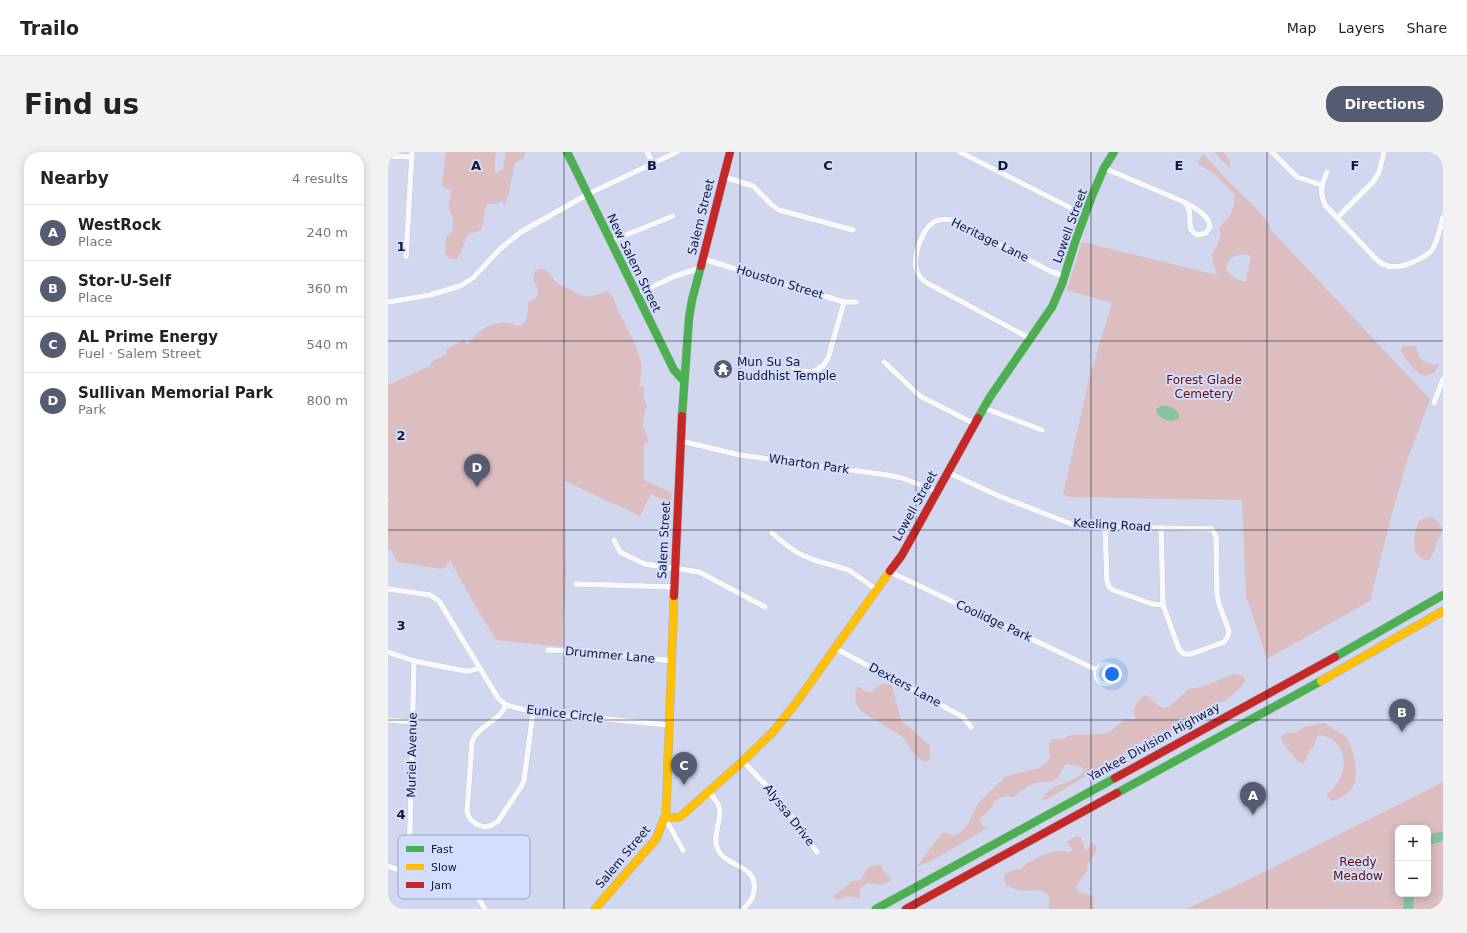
<!DOCTYPE html>
<meta charset="utf-8">
<style>
:root{--surface:#fff;--page:#f2f2f2;--text:#222;--muted:#767676;--line:#e0e0e0;--accent:#555b70}
body{margin:0;font-family:"DejaVu Sans",sans-serif;background:var(--page);color:var(--text)}
.controls{position:absolute;right:12px;bottom:12px;display:grid;overflow:hidden;border-radius:8px;box-shadow:0 2px 10px #0003}
.controls button{width:36px;height:36px;display:grid;place-items:center;padding:0;border:0;border-bottom:1px solid var(--line);background:var(--surface);color:var(--text);font:20px sans-serif}
.you{position:absolute;left:724px;top:522px;width:14px;height:14px;margin:-10px;border:3px solid #fff;border-radius:50%;background:#1a73e8;box-shadow:0 0 0 6px #1a73e833}
.badge{display:grid;place-items:center;width:26px;height:26px;border-radius:50%;background:var(--accent);color:#fff;font-size:13px;font-weight:700}
.pin{position:absolute;translate:-50% -33px;filter:drop-shadow(0 1px 2px #0008)}
.pin::after{content:'';position:absolute;top:21px;width:14px;height:12px;background:inherit;clip-path:polygon(0 0,100% 0,50% 100%)}
.list{margin:0;padding:0;list-style:none}
h2{display:flex;justify-content:space-between;align-items:center;height:52px;margin:0;padding:0 16px;font-size:17px}
h2 small{font-size:13px;font-weight:400;color:var(--muted)}
.list li{display:grid;grid-template-columns:26px 1fr auto;gap:12px;align-items:center;box-sizing:border-box;height:56px;padding:0 16px;border-top:1px solid var(--line)}
.list b{display:block;font-size:15px;white-space:nowrap}
.list p{margin:0;font-size:13px;white-space:nowrap;color:var(--muted)}
.list em{font-size:13px;font-style:normal;color:var(--muted)}
.map{position:relative;flex:none;width:1055px;height:757px;overflow:hidden;border-radius:16px}
header{display:flex;align-items:center;gap:24px;box-sizing:border-box;height:56px;padding:0 20px;background:var(--surface);border-bottom:1px solid var(--line)}
header strong{font-size:19px}
nav{display:flex;gap:22px;margin-inline-start:auto;font-size:14px}
.intro{display:flex;align-items:center;justify-content:space-between;box-sizing:border-box;height:96px;padding:0 24px}
h1{margin:0;font-size:28px}
.button{padding:10px 18px;border-radius:16px;background:var(--accent);color:#fff;font-size:14px;font-weight:700}
main{display:flex;gap:24px;padding:0 24px}
aside{flex:1;background:var(--surface);border-radius:16px;box-shadow:0 2px 10px #0003}
.map>svg:first-child{display:block}
</style>
<header>
<strong>Trailo</strong>
<nav><a>Map</a><a>Layers</a><a>Share</a></nav>
</header>
<div class="intro"><h1>Find us</h1><a class="button">Directions</a></div>
<main>
<aside>
<h2>Nearby<small>4 results</small></h2>
<ul class="list">
<li><span class="badge">A</span><div><b>WestRock</b><p>Place</p></div><em>240 m</em></li>
<li><span class="badge">B</span><div><b>Stor-U-Self</b><p>Place</p></div><em>360 m</em></li>
<li><span class="badge">C</span><div><b>AL Prime Energy</b><p>Fuel · Salem Street</p></div><em>540 m</em></li>
<li><span class="badge">D</span><div><b>Sullivan Memorial Park</b><p>Park</p></div><em>800 m</em></li>
</ul>
</aside>
<div class="map">
<svg width="1055" height="757" viewBox="0 0 1055 757">
<rect width="100%" height="100%" fill="#d0d7ef"/>
<!-- green -->
<g fill="#dcbdc0" fill-rule="evenodd">
<path d="M58,0h50l-1,13v7l3,1 5,-4 3,-17h19l-1,6 -9,5 -7,33 -4,10 -1,-5h-1l-6,3h-8l-2,2 -4,22 -3,3 -11,3 -8,20 -4,6 -7,-2 -4,-4 1,-17 6,-5c2,-14 2,-13 -4,-25l3,-13v-4l-6,-2 -3,-3z"/>
<path d="M826,0h9c5,5 8,9 7,16z"/>
<path d="M814,3h2l5,5 17,19 29,28 15,18 -1,3 161,171 -23,62 -17,60 -20,80 -103,58 -21,-63 -4,-96 -173,-3 -6,-3 26,-115 23,-76 -45,-13 15,-48 135,33c-1,-5 -5,-16 -5,-19 1,-5 7,-12 8,-19 1,-3 -1,-6 0,-10l11,-13 3,-10 1,-9 -23,-23 -14,-8v-2zM857,102l6,2 -5,26c-8,-2 -18,-6 -20,-15 1,-10 10,-12 19,-13z"/>
<path d="M152,117c10,1 10,7 16,13 5,5 11,5 16,8 3,2 5,4 8,5 8,4 19,-1 27,-4l6,6 4,11 19,38 5,17v13l-2,10 5,1v13l3,6c-3,6 -5,17 -3,23 2,6 5,7 4,13l-4,2v36l28,13 -1,11 -20,-10 -11,22 -75,-35 1,94 -4,72 -66,-7 -26,-43 -20,-37 -5,8 -3,1 -45,-7 -6,-12 -3,-1v-47l2,-2 -2,-1v-114l42,-19 3,-5 14,-7 -1,-4 18,-11 3,6c8,-8 13,-16 24,-20 6,-2 13,-3 19,-2 3,1 6,3 9,3 8,0 10,-18 9,-24l8,-4 2,-4 -1,-7 -4,-8 2,-8z"/>
<path d="M1016,194h11c3,4 2,6 4,10 2,6 10,7 15,9l5,-2 -4,9c-3,1 -8,4 -12,3 -8,-2 -21,-19 -22,-26z"/>
<path d="M1042,365c5,1 12,7 12,13 0,4 -3,9 -5,12 -2,7 -4,12 -8,18 -20,1 -16,-29 -9,-40z"/>
<path d="M845,522h4l7,3 1,5 -4,5 -15,13 -40,22 -20,12 -17,7h-5l-93,56 -9,4c5,-19 34,-16 42,-31l-2,-3 -15,-3 -2,1 -7,13 -7,4h-10l-14,4 -13,11 -9,-1 -11,5 -3,7 -11,11 3,8 8,-1 -58,34 -15,6c3,-5 21,-31 25,-33 3,-1 8,2 12,3l7,-5 6,-7 10,-21 28,-27 33,-8 8,-6 3,-5 -1,-14 3,-4h10l8,-4 34,-1 7,-3 14,-12h11l-3,-8 7,-12 6,-4 12,10 5,3 6,-1 20,-18 13,-2z"/>
<polygon points="493,532 502,532 504,534 513,568 542,594 542,605 541,609 535,609 527,603 515,585 473,559 469,553 467,544 469,535 472,535 476,539 483,540"/>
<path d="M936,571c4,1 6,4 10,7 3,2 8,3 11,6 8,8 15,41 8,50 -4,8 -12,11 -20,15l-5,-3 -1,-4c17,-13 25,-39 6,-54 -4,-3 -9,-5 -14,-5l-3,4 -2,7 -5,5 -5,12 -6,-1c-5,-8 -14,-15 -17,-24l4,-5h9l8,-4 2,-2z"/>
<path d="M1055,630v127h-257l72,-34zM1010,676h30v66h-30z"/>
<path d="M689,684l4,2 4,12 3,-1 5,-6 3,4v4l-8,13 -1,7 -11,15 2,6 15,4 1,13h-45v-13c-9,-10 -20,-4 -31,-6 -4,-1 -9,-4 -12,-5l-2,-6 1,-5 5,-3 11,-2 6,-6 16,-8 14,-4 13,1 3,-3 -7,-7z"/>
<path d="M489,713l6,1 -1,2 3,5 6,5 -1,3 -8,4 -15,-2 -7,6v8l-1,1 -10,-2 -12,4 -3,-2 -1,-2c6,-4 13,-8 17,-14l10,-2 9,-13z"/>
</g>
<!-- water -->
<path fill="#84c4a1" d="M773,254c7,-1 14,2 18,8v4c-8,6 -22,1 -23,-9z"/>
<g fill="none" stroke-linecap="round" stroke-linejoin="round">
<!-- river -->
<g stroke="#84c4a1" stroke-width="10">
<polyline points="1040,688 1055,684"/>
<polyline points="1020,757 1021,742"/>
</g>
<!-- street casing -->
<g stroke="#aeb4c9" stroke-width="6">
<g id="street">
<polyline points="259,0 265,12"/>
<polyline points="572,0 697,63"/>
<polyline points="884,0 909,25 934,33"/>
<polyline points="0,4 24,5"/>
<path d="M716,16l80,34c12,11 -1,28 14,33l8,-2 4,-6c0,-12 -17,-20 -26,-25"/>
<path d="M939,20c-5,12 -8,20 -2,33l51,54c11,11 24,9 37,3 7,-3 14,-6 19,-12 6,-9 8,-22 11,-33"/>
<polyline points="336,25 365,34 385,54 391,58 465,78"/>
<polyline points="949,66 985,30 991,20 996,0"/>
<polyline points="223,89 285,64"/>
<polyline points="18,104 24,0"/>
<polyline points="315,107 456,150 468,150"/>
<polyline points="249,142 287,124 313,116"/>
<polyline points="0,150 42,143 72,134 85,126 112,97 133,80 200,42 289,0"/>
<path d="M643,187l-104,-56c-14,-9 -13,-22 -9,-36 6,-17 13,-31 34,-27l100,52 13,4"/>
<polyline points="496,210 532,244 587,272"/>
<path d="M401,213c16,10 33,10 40,-10l15,-53"/>
<polyline points="1046,251 1055,227"/>
<polyline points="596,256 654,278"/>
<polyline points="293,289 352,303 499,323 514,326 548,339"/>
<polyline points="559,320 611,344 686,373 717,375 824,377 828,384 829,442 831,452 841,479 840,484 836,490 803,502 796,502 791,497 775,453 773,376"/>
<polyline points="717,375 719,429 721,435 725,438 764,452 775,453"/>
<polyline points="384,381 397,392 410,401 426,408 461,418 489,438"/>
<polyline points="226,388 232,400 257,412 311,420 377,455"/>
<polyline points="502,420 709,518"/>
<polyline points="188,432 286,435"/>
<polyline points="0,437 42,443 51,449 110,546 118,553 145,560 281,573"/>
<polyline points="447,496 575,565 583,575"/>
<polyline points="160,498 201,499 284,509"/>
<polyline points="0,500 26,509 77,519 82,519 91,516"/>
<circle cx="718" cy="522" r="10"/>
<path d="M118,553c-6,16 -29,21 -34,37l-5,70 3,7 6,5 9,3 7,-2 6,-4 23,-34 3,-7 9,-68"/>
<polyline points="0,568 24,570"/>
<polyline points="355,609 392,648 429,700"/>
<path d="M321,640c3,4 7,8 9,12 6,14 -6,29 -1,43 7,22 41,15 37,44 -1,7 -5,13 -11,18"/>
<polyline points="277,666 295,698"/>
<polyline points="0,714 43,729 80,735 87,741 97,757"/>
<polyline points="15,720 20,701 22,676 26,509"/>
</g>
</g>
<!-- fast casing -->
<g stroke="#aeb4c9" stroke-width="9">
<g id="fast">
<polyline points="179,0 286,218 296,229"/>
<polyline points="294,264 301,166 304,148 313,114"/>
<polyline points="590,266 602,245 664,155 674,132 688,87 704,44 716,16 726,0"/>
<polyline points="947,505 1055,443"/>
<polyline points="729,641 933,529"/>
<polyline points="488,757 727,626"/>
</g>
</g>
<!-- slow casing -->
<g stroke="#aeb4c9" stroke-width="9">
<g id="slow">
<polyline points="933,529 1055,459"/>
<polyline points="277,666 292,665 355,609 384,581 408,551 502,419"/>
<polyline points="207,757 268,687 278,662 286,444"/>
</g>
</g>
<!-- jam casing -->
<g stroke="#aeb4c9" stroke-width="9">
<g id="jam">
<polyline points="313,114 342,0"/>
<polyline points="502,419 514,403 590,266"/>
<polyline points="286,444 294,264"/>
<polyline points="727,626 947,505"/>
<polyline points="518,757 729,641"/>
</g>
</g>
<!-- street -->
<use href="#street" stroke="#f8f9fd" stroke-width="5.5"/>
<!-- fast -->
<use href="#fast" stroke="#4caf50" stroke-width="8"/>
<!-- slow -->
<use href="#slow" stroke="#ffc107" stroke-width="8"/>
<!-- jam -->
<use href="#jam" stroke="#c62828" stroke-width="8"/>
</g>
<!-- grid -->
<path fill="none" stroke="#13182c" stroke-width="1" stroke-opacity="0.55" d="M176,0v757M352,0v757M528,0v757M703,0v757M879,0v757M0,189h1055M0,378h1055M0,568h1055"/>
<!-- icons -->
<defs>
<g id="temple-disc" transform="scale(1)"><circle r="9.5" fill="#555b70" stroke="#d3ddff"/><path d="M0-6L5-2H3V0L6.5 2.5H4V6H1.5V3h-3V6H-4V2.5H-6.5L-3 0V-2H-5Z" fill="#fff"/></g>
</defs>
<g fill-rule="evenodd">
<use href="#temple-disc" x="335" y="217"/>
</g>
<g text-anchor="middle" dominant-baseline="central" stroke-width="4" stroke-linejoin="round" paint-order="stroke">
<!-- street labels -->
<g font-size="12" fill="#13182c" stroke="#d3ddff">
<text transform="translate(313 65) rotate(-76)">Salem Street</text>
<text transform="translate(682 74) rotate(-70)">Lowell Street</text>
<text transform="translate(602 88) rotate(26)">Heritage Lane</text>
<text transform="translate(246 111) rotate(64)">New Salem Street</text>
<text transform="translate(392 130) rotate(17)">Houston Street</text>
<text transform="translate(421 312) rotate(8)">Wharton Park</text>
<text transform="translate(527 354) rotate(-61)">Lowell Street</text>
<text transform="translate(724 373) rotate(3)">Keeling Road</text>
<text transform="translate(276 388) rotate(-87)">Salem Street</text>
<text transform="translate(606 469) rotate(25)">Coolidge Park</text>
<text transform="translate(222 503) rotate(5)">Drummer Lane</text>
<text transform="translate(517 533) rotate(28)">Dexters Lane</text>
<text transform="translate(177 562) rotate(7)">Eunice Circle</text>
<text transform="translate(766 590) rotate(-29)">Yankee Division Highway</text>
<text transform="translate(24 603) rotate(-89)">Muriel Avenue</text>
<text transform="translate(401 663) rotate(52)">Alyssa Drive</text>
<text transform="translate(235 705) rotate(-50)">Salem Street</text>
</g>
<!-- poi labels -->
<g font-size="12" fill="#13182c" stroke="#d3ddff" text-anchor="start">
<text x="349" y="210">Mun Su Sa<tspan x="349" dy="14">Buddhist Temple</tspan></text>
</g>
<!-- park labels -->
<g font-size="12" fill="#660e00" stroke="#d3ddff">
<text x="816" y="228">Forest Glade<tspan x="816" dy="14">Cemetery</tspan></text>
<text x="970" y="710">Reedy<tspan x="970" dy="14">Meadow</tspan></text>
</g>
</g>
<!-- legend -->
<rect x="10" y="683" width="132" height="64" rx="6" fill="#d3ddff" stroke="#99a2c0" stroke-width="1"/>
<rect x="18" y="694" width="18" height="6" fill="#4caf50"/>
<rect x="18" y="712" width="18" height="6" fill="#ffc107"/>
<rect x="18" y="730" width="18" height="6" fill="#c62828"/>
<g font-size="11" fill="#13182c">
<text x="43" y="701">Fast</text>
<text x="43" y="719">Slow</text>
<text x="43" y="737">Jam</text>
</g>
<g font-size="13" text-anchor="middle" font-weight="bold" fill="#13182c" stroke="#d3ddff" stroke-width="4" stroke-linejoin="round" paint-order="stroke">
<text x="88" y="18">A</text>
<text x="264" y="18">B</text>
<text x="440" y="18">C</text>
<text x="615" y="18">D</text>
<text x="791" y="18">E</text>
<text x="967" y="18">F</text>
<text x="13" y="99">1</text>
<text x="13" y="288">2</text>
<text x="13" y="478">3</text>
<text x="13" y="667">4</text>
</g>
</svg>
<div class="controls">
<button>+</button>
<button>−</button>
</div>
<div class="you"></div>
<div class="pin badge" style="left:865px;top:663px">A</div>
<div class="pin badge" style="left:1014px;top:580px">B</div>
<div class="pin badge" style="left:296px;top:633px">C</div>
<div class="pin badge" style="left:89px;top:335px">D</div>
</div>
</main>
